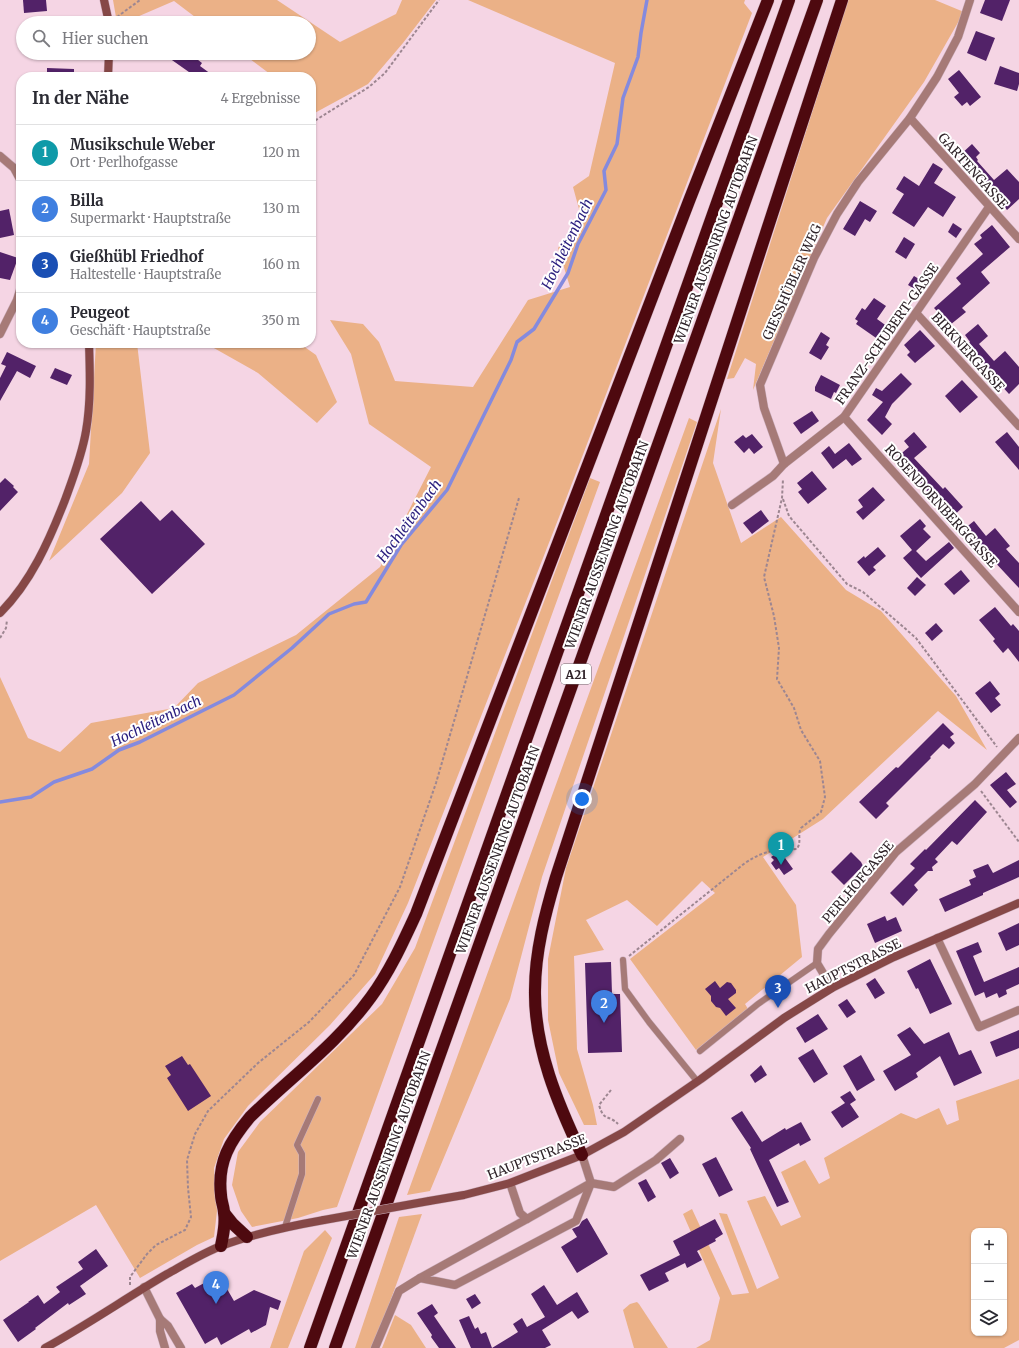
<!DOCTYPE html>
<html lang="de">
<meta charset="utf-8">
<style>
:root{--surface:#fff;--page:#f2f2f3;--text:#2b2b33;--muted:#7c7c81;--line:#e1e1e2;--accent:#111827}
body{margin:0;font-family:Merriweather,serif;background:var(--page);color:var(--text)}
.controls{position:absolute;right:12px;bottom:12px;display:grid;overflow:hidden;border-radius:8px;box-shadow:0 1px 3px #0004}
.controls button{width:36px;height:36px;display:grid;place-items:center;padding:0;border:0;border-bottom:1px solid var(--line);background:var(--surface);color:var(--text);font:20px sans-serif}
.you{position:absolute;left:582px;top:799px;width:14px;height:14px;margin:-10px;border:3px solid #fff;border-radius:50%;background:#1a73e8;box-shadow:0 0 0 6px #1a73e833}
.badge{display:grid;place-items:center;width:26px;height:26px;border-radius:50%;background:var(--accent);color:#fff;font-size:13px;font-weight:700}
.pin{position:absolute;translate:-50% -33px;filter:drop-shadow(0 1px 2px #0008)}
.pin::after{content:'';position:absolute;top:21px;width:14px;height:12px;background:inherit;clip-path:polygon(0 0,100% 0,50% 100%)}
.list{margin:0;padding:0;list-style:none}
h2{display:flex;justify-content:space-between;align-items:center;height:52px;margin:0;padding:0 16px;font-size:17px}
h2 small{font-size:13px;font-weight:400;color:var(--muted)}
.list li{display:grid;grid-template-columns:26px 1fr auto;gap:12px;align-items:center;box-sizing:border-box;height:56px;padding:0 16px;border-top:1px solid var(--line)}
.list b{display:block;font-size:15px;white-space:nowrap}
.list p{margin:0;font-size:13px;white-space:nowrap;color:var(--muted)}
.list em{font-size:13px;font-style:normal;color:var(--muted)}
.icon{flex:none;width:22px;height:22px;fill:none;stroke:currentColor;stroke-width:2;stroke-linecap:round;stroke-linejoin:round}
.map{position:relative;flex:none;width:1019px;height:1348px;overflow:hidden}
.search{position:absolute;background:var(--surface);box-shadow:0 1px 3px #0004;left:16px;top:16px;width:300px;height:44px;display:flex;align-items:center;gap:10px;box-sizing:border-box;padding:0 14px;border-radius:22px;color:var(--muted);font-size:15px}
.panel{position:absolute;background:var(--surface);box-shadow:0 1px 3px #0004;left:16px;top:72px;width:300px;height:276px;border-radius:16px}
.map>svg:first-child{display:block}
</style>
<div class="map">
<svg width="1019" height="1348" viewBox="0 0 1019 1348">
<rect width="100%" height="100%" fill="#f5d5e4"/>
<!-- green -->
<g fill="#ebb187" fill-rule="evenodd">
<polygon points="113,0 277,0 340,42 396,14 402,0 436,0 403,43 368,84 311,115 311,77 274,77 242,53 309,53 309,23 203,23 174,1 123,23 117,23"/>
<polygon points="468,0 745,0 744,3 752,13 561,512 408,903 375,974 330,1025 248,1106 224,1139 214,1168 217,1211 214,1237 197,1245 140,1278 96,1205 0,1261 0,677 28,738 60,752 91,723 174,708 198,683 296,635 380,567 431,467 369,424 351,354 330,320 363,324 379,342 395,381 473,387 528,300 570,287 558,248 582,220 573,187 589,176 615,63"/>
<polygon points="848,0 935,0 964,12 924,82 827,218 753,390 756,364 745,358 734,378 727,379"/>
<polygon points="96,343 137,343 150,453 122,493 49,561 89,464"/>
<polygon points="205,343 299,343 316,355 337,402 317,423 258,373"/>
<polygon points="721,409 713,463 741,543 781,517 846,590 881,611 956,696 987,750 938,711 823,819 763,857 796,905 802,957 745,1004 748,1009 696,1050 630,959 715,893 702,881 657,926 627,900 586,920 604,950 574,956 577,1049 593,1105 597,1125 584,1125 559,1073 548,1020 548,959 566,868"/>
<polygon points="689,418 697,422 542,877 510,999 430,1191 407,1195"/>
<polygon points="590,478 600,482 337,1207 323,1210 298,1218 252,1227 241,1211 232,1185 238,1152 260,1122 382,1004 415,948"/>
<path d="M1019,1079v261l-15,8h-308l14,-8 10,-42 -37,-84 9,-5 40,86 17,-2 -30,-80 8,1 30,75 22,-11 -32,-77 18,-5 16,30 20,-9 -20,-45 24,-12 14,24 11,-6 -6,-20 77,-45 15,6 23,-11 8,17 12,-5 -3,-19zM974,1231h30v102h-30z"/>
<polygon points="422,1214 387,1310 371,1348 355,1348 399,1217"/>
<polygon points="325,1230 332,1238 288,1348 270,1348 304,1251"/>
<polygon points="637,1302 639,1304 668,1348 634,1348 623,1310 630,1304"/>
<polygon points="395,1315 411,1325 426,1348 382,1348"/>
</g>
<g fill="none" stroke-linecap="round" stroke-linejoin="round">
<!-- stream -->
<polyline stroke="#848ade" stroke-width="3.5" points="0,802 31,797 54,782 92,769 119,750 140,742 234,695 292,648 329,614 354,604 366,602 401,545 447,490 511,360 517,342 534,329 568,273 578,244 606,190 604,171 617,144 623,98 638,57 641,33 647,0"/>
</g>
<!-- building -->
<g fill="#522268">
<polygon points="23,0 46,0 47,11 24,13"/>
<polygon points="985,0 1010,0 1002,21 980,13"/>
<polygon points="976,31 995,38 986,61 967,53"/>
<polygon points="162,53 189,53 202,63 200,66 215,77 196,77"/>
<polygon points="1000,66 1019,73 1019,84 1017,91 994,84"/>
<polygon points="47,68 74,69 74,77 47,77"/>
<polygon points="959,70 981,97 970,106 967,102 962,106 954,97 959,93 948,79"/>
<polygon points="972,144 980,153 976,157 978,160 977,161 994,180 1007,169 1019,182 1019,199 1007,210 960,155"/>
<polygon points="933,163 943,169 934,183 956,197 943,217 928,207 914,227 892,213 904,194 896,189 904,176 919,186"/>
<polygon points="860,201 877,211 870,222 865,219 855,236 843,229"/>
<polygon points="9,209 14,235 0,238 0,211"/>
<polygon points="953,223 962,229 956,238 948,232"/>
<polygon points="992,225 1010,247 981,272 990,283 962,308 966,312 950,325 934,308 961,284 956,278 983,254 974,244 982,238 980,235"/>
<polygon points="904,237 915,244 906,259 895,252"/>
<polygon points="0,252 18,258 10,280 0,278"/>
<polygon points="914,276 927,284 921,293 908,285"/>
<polygon points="874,298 886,306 877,319 888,327 879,340 856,324 858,321 855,319 862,308 865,310"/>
<polygon points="978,324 988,336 979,344 994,361 1005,351 1019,367 1019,384 1009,394 999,383 1001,382 980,359 976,362 963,348 970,342 965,335"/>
<polygon points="920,330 935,346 915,363 907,355 910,352 904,345"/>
<polygon points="821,332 830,338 826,345 829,347 821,360 809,353"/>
<polygon points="7,352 36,366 30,378 17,371 0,401 0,378 6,366 1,364"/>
<polygon points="55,368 72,375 67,385 50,378"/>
<polygon points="901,373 912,384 892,404 885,417 892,424 882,435 867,420 883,402 872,395 876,388 882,391"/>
<polygon points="821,375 840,385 836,393 834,392 831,399 815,391 815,387"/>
<polygon points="962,380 978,397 960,413 945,396"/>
<polygon points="812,411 819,421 801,434 793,423"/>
<polygon points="914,432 927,447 914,458 943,489 945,487 963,507 948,521 934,505 937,502 897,457 909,447 904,441"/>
<polygon points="1007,432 1019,447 1019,470 995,442"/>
<polygon points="752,434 763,447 754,454 749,448 744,453 734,442 743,435 746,438"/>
<polygon points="849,443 862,459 852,466 846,459 833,469 821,453 829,446 835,454"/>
<polygon points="812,471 827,489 808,504 798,492 802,489 797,483"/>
<polygon points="5,478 14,486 13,487 18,492 0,511 0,483"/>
<polygon points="873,487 885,500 863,520 856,512 863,507 858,500"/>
<polygon points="141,501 160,521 172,510 205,544 152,594 100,539"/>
<polygon points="761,510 769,521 752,534 743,523"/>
<polygon points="920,519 926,526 923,529 931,537 916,551 926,561 949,542 954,548 921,578 903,558 912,550 900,536"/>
<polygon points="974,521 986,536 995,528 1010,546 1006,549 1019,563 1019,588 964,529"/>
<polygon points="878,547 886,556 873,567 876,570 869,576 857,562 864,556 865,558"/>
<polygon points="961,570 970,581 954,595 944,584"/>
<polygon points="917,577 926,585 915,596 907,588"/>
<polygon points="995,607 1011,626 1013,624 1019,631 1019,662 1008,648 1003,653 993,641 995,639 979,620"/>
<polygon points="936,623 943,631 932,641 925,633"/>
<polygon points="990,681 1000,694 995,698 1001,705 991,713 975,693"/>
<polygon points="943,723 954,734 950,737 955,743 949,749 943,744 930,757 931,758 886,803 889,806 876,819 859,802 896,767 898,768"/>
<polygon points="1006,772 1016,784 1007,790 1017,802 1010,808 990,785"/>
<polygon points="975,800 987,812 957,845 952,841 935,859 938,862 932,867 933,871 928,871 914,885 918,890 903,906 890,893 915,868 910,864 925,849 926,850"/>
<polygon points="780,851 793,869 784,875 779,868 776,870 771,863 774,860 771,857"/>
<polygon points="851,852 861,862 863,866 844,885 831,872"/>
<polygon points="1019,860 1019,877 983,893 983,895 945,912 939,899 971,885 969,880 976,877 973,870 988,864 993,873"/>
<polygon points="885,916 887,921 896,917 902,931 875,943 867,924"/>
<polygon points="1019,923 1019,945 1006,951 998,933"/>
<polygon points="978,942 982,952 973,956 984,982 1019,967 1019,984 1006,990 1007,994 999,998 997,993 986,998 984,992 975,996 956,951"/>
<polygon points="930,959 952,1004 930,1014 918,988 916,989 907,971"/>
<polygon points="611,962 612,994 620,994 622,1052 588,1053 585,963"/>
<polygon points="875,978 885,993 875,999 866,984"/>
<polygon points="715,981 720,988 727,982 731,983 736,990 736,993 728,999 736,1008 726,1016 720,1008 716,1007 711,1001 711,996 705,989"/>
<polygon points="847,999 856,1012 847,1018 838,1005"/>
<polygon points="818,1014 828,1029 805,1043 796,1028"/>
<polygon points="910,1027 924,1044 949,1032 959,1055 971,1050 982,1073 954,1086 940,1056 916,1073 918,1077 895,1091 883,1071 911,1055 897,1035"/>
<polygon points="1019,1030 1019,1048 996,1057 990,1042"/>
<polygon points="813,1049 828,1074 814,1083 798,1058"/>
<polygon points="861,1055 875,1080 857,1091 843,1066"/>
<polygon points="182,1056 188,1065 190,1064 211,1096 188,1111 167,1078 171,1075 165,1066"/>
<polygon points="761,1065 767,1075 755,1083 750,1075"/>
<polygon points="850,1091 856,1100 850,1104 859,1117 842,1128 831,1112 845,1103 840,1097"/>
<polygon points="742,1111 762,1142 785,1128 786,1130 801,1122 811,1140 800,1146 799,1143 769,1160 789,1202 777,1207 750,1149 751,1148 731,1118"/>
<polygon points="716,1157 733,1190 719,1197 702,1164"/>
<polygon points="670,1158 679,1173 670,1179 661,1163"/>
<polygon points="646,1179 656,1197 648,1202 638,1183"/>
<polygon points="587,1218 608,1254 577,1273 561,1247 577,1237 572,1229 579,1226 582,1221"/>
<polygon points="715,1219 723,1234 715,1239 716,1241 697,1251 702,1260 687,1268 685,1263 665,1273 669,1281 649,1291 640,1275 680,1255 673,1241"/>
<polygon points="96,1249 108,1266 80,1286 86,1294 69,1305 68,1303 35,1328 36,1329 18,1342 3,1320 29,1302 28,1302 38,1295 44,1304 60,1292 56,1287 83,1269 78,1262"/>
<polygon points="219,1275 234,1301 254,1290 281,1301 278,1310 270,1307 266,1325 251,1333 249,1329 221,1345 217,1337 205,1344 176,1293 192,1284 195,1288"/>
<polygon points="544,1285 557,1305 577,1292 589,1312 578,1319 572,1311 542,1330 551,1345 545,1348 492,1348 518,1332 513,1324 522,1318 527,1327 545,1317 531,1294"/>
<polygon points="475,1294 481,1303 472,1309 466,1299"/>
<polygon points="432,1304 438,1313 434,1316 456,1348 439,1348 431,1337 432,1335 417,1313"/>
<polygon points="469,1316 475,1329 478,1327 481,1334 486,1332 492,1348 471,1348 459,1320"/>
</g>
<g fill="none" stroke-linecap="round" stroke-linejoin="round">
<!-- service casing -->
<g stroke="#cdb1bf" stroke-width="7">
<g id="service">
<polyline points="623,960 625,989 649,1022 697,1081"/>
<polyline points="700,1051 758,1004 817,963"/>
<polyline points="285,1227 302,1174 302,1154 297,1145 318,1099"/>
</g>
</g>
<!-- minor casing -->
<g stroke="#cdb1bf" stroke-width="9">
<g id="minor">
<polyline points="910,118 1019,239"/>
<polyline points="0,156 14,168 21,181"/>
<polyline points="916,313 1019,426"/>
<polyline points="0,334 17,300 21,287"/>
<polyline points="844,417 1019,612"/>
<polyline points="784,464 764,408 760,385 814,258 837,214 858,182 910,118 937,77 958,37 970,0"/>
<polyline points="732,505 773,476 784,464 844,417 989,207"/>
<polyline points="937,938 979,1027 1019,1010"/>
<polyline points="832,988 817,963 818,949 829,934 896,852 975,784 1019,738"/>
<polyline points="510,1183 520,1213 527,1219 591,1183 582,1155"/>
<polyline points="527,1219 420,1278 455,1285 576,1221 591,1183 614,1187 656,1160 680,1139"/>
<polyline points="375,1348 399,1291 420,1278"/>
</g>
</g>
<!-- tertiary casing -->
<g stroke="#cdb1bf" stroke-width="9">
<g id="tertiary">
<polyline points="144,1287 160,1319 168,1326 181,1348"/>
<polyline points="160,1319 160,1331 165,1348"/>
</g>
</g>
<!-- secondary casing -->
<g stroke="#cdb1bf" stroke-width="9">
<g id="secondary">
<polyline points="104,0 109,23"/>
<polyline points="108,77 109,53"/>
<path d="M0,613c31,-31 49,-72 65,-113 8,-22 17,-45 21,-69 5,-29 4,-59 3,-88"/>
<polyline points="429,1201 464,1195 510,1183 582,1155 624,1132 701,1079 784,1018 832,988 894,957 1019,903"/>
<path d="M45,1348c42,-23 81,-50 122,-74 18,-10 36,-21 54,-28 34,-13 69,-20 103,-26"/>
</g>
</g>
<!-- motorway casing -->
<g stroke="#cdb1bf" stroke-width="13">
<g id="motorway">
<path d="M582,1155c-24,-51 -48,-107 -47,-165 0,-38 10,-76 21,-113l286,-877"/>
<polyline points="225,1214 233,1224 247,1237"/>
<path d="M221,1246c2,-11 5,-22 3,-33 0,-6 -3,-12 -3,-18 -4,-33 9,-54 29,-78 41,-40 88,-74 121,-120 19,-26 32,-55 45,-83l273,-713 79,-201"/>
<polyline points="310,1348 789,0"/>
<polyline points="335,1348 817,0"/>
</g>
</g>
<!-- path -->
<g stroke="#9d8691" stroke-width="2" stroke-dasharray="3 2" stroke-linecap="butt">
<polyline points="117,17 140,0"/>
<polyline points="311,123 369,87 385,73 439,0"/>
<polyline points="783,499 789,516 847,584 863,592 916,638 997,747"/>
<polyline points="0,638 6,628 7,620"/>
<polyline points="981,791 1019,842"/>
<path d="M629,956l116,-93c20,-13 29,-13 52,-14 5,-8 0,-14 4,-21l20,-16 4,-15 -5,-36 -19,-31 -7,-22 -17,-29 2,-31 -5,-32 -10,-39 18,-79 1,-19"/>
<path d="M611,1090l-12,15c5,17 9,9 19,19"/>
<polyline points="130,1285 130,1277 147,1254 156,1245 185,1230 191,1217 188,1188 187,1160 195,1134 208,1111 258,1063 309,1022 354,975 400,887 436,783 519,498"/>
</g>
<!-- service -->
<use href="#service" stroke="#a67a77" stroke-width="6"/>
<!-- minor -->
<use href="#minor" stroke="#a67a77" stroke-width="8"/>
<!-- tertiary -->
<use href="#tertiary" stroke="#a67a77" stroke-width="8"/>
<!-- secondary -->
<use href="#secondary" stroke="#864847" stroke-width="8"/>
<!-- motorway -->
<use href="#motorway" stroke="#4e090f" stroke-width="12"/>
<!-- secondary-bridge casing -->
<g stroke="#cdb1bf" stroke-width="9" stroke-linecap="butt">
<polyline id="secondary-bridge" points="324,1220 429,1201"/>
</g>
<!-- secondary-bridge -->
<use href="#secondary-bridge" stroke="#864847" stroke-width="8"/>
</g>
<g text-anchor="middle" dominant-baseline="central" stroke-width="4" stroke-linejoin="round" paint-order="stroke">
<!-- shield labels -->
<rect fill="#fff" stroke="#6d6569" stroke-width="1" x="561" y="664" width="30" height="20" rx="3"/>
<g font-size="12" font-weight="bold" fill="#2f2329">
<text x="576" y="674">A21</text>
</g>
<!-- street labels -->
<g font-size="13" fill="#2f2329" stroke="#fff">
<text transform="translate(973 171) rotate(48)">GARTENGASSE</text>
<text transform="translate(716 240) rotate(-70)">WIENER AUSSENRING AUTOBAHN</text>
<text transform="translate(792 282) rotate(-66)">GIESSHÜBLER WEG</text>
<text transform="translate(887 334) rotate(-55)">FRANZ-SCHUBERT-GASSE</text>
<text transform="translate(968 352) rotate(48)">BIRKNERGASSE</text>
<text transform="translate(941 506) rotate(48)">ROSENDORNBERGGASSE</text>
<text transform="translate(607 545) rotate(-70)">WIENER AUSSENRING AUTOBAHN</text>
<text transform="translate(498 850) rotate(-70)">WIENER AUSSENRING AUTOBAHN</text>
<text transform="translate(858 882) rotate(-50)">PERLHOFGASSE</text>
<text transform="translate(853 966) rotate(-27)">HAUPTSTRASSE</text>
<text transform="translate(389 1155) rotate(-70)">WIENER AUSSENRING AUTOBAHN</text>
<text transform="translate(537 1157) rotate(-21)">HAUPTSTRASSE</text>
</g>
<!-- water labels -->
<g font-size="14" font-style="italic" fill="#2a1e7e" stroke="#fff">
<text transform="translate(567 244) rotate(-64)">Hochleitenbach</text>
<text transform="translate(409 521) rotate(-54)">Hochleitenbach</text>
<text transform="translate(156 721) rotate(-26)">Hochleitenbach</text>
</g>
</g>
</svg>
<div class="controls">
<button>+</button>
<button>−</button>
<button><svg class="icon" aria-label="layers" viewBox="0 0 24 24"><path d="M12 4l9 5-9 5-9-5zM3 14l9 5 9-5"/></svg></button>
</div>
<div class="you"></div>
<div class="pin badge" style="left:781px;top:865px;background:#0f9aa8">1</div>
<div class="pin badge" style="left:604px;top:1023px;background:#3f7fe0">2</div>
<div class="pin badge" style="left:778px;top:1008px;background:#1a4fb4">3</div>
<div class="pin badge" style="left:216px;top:1304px;background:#3f7fe0">4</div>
<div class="search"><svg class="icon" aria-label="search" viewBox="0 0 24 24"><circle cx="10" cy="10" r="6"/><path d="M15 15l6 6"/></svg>Hier suchen</div>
<section class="panel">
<h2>In der Nähe<small>4 Ergebnisse</small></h2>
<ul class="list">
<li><span class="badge" style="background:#0f9aa8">1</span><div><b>Musikschule Weber</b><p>Ort · Perlhofgasse</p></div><em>120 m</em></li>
<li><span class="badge" style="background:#3f7fe0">2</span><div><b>Billa</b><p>Supermarkt · Hauptstraße</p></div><em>130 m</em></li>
<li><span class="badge" style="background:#1a4fb4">3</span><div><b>Gießhübl Friedhof</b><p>Haltestelle · Hauptstraße</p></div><em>160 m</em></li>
<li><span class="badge" style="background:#3f7fe0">4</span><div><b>Peugeot</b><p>Geschäft · Hauptstraße</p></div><em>350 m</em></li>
</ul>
</section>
</div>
